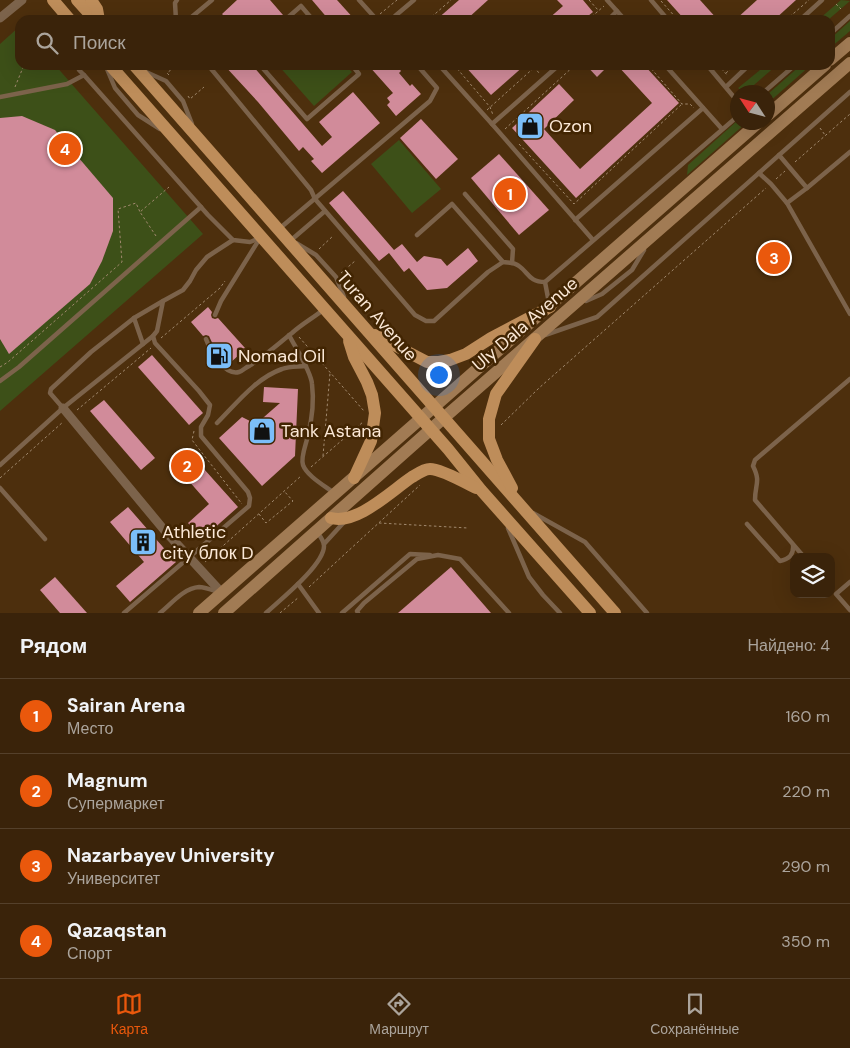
<!DOCTYPE html>
<html lang="ru">
<meta charset="utf-8">
<style>
:root{--surface:#3a230a;--page:#412b13;--text:#f1f3f6;--muted:#aba49c;--line:#54402b;--accent:#ea580c}
body{margin:0;font-family:"DM Sans",sans-serif;background:var(--page);color:var(--text)}
.controls{position:absolute;right:15px;bottom:15px;display:grid;overflow:hidden;border-radius:10px;box-shadow:0 5px 20px #0002}
.controls button{width:45px;height:45px;display:grid;place-items:center;padding:0;border:0;border-bottom:1px solid var(--line);background:var(--surface);color:var(--text);font:25px sans-serif}
.compass{position:absolute;left:730px;top:85px;width:45px;height:45px;border-radius:50%;background:var(--surface);box-shadow:0 5px 20px #0002;rotate:306deg}
.you{position:absolute;left:438px;top:374px;width:18px;height:18px;margin:-12px;border:4px solid #fff;border-radius:50%;background:#1a73e8;box-shadow:0 0 0 8px #1a73e833}
.badge{display:grid;place-items:center;width:32px;height:32px;border-radius:50%;background:var(--accent);color:#fff;font-size:16px;font-weight:700}
.pin{position:absolute;translate:-50% -50%;border:2px solid #fff;box-shadow:0 1px 5px #0006}
.list{margin:0;padding:0;list-style:none}
h2{display:flex;justify-content:space-between;align-items:center;height:65px;margin:0;padding:0 20px;font-size:21px}
h2 small{font-size:16px;font-weight:400;color:var(--muted)}
.list li{display:grid;grid-template-columns:32px 1fr auto;gap:15px;align-items:center;box-sizing:border-box;height:75px;padding:0 20px;border-top:1px solid var(--line)}
.list b{display:block;font-size:19px;white-space:nowrap}
.list p{margin:0;font-size:16px;white-space:nowrap;color:var(--muted)}
.list em{font-size:16px;font-style:normal;color:var(--muted)}
.icon{flex:none;width:28px;height:28px;fill:none;stroke:currentColor;stroke-width:2;stroke-linecap:round;stroke-linejoin:round}
.map{position:relative;flex:none;width:850px;height:613px;overflow:hidden}
.search{position:absolute;background:var(--surface);box-shadow:0 5px 20px #0002;left:15px;right:15px;top:15px;height:55px;display:flex;align-items:center;gap:12px;box-sizing:border-box;padding:0 18px;border-radius:15px;color:var(--muted);font-size:19px}
.sheet{height:365px;background:var(--surface)}
nav{display:flex;justify-content:space-around;align-items:center;box-sizing:border-box;height:70px;border-top:1px solid var(--line);background:var(--surface);font-size:14px;color:var(--muted)}
nav a{display:grid;justify-items:center;gap:2px}
nav .on{color:var(--accent)}
.map>svg:first-child{display:block}
</style>
<div class="map">
<svg width="850" height="613" viewBox="0 0 850 613">
<rect width="100%" height="100%" fill="#4d2f0d"/>
<!-- green -->
<g fill="#3d5018">
<polygon points="841,0 850,1 828,20 818,20"/>
<polygon points="850,21 850,31 830,48 830,39"/>
<polygon points="20,26 20,65 55,65 203,234 0,411 0,44"/>
<polygon points="278,65 345,65 352,72 314,106"/>
<polygon points="766,65 777,65 746,92 743,92 738,88"/>
<polygon points="801,65 811,65 768,103 768,94"/>
<polygon points="737,121 738,122 746,123 687,175 688,165"/>
<polygon points="399,140 441,189 412,213 371,164"/>
</g>
<!-- building -->
<g fill="#d18b9a">
<polygon points="237,0 270,0 283,15 277,20 217,20 223,15 222,14"/>
<polygon points="312,0 337,0 355,20 329,20"/>
<polygon points="459,0 488,0 466,20 436,20"/>
<polygon points="557,0 583,0 593,12 583,20 547,20 563,6"/>
<polygon points="667,0 700,0 718,20 685,20"/>
<polygon points="757,0 796,0 774,20 735,20"/>
<polygon points="224,65 252,65 322,146 332,137 319,122 353,92 380,123 322,173 311,161 314,159 303,147 299,151 258,102"/>
<polygon points="368,65 396,65 401,71 399,73 410,86 412,84 421,94 396,116 387,105 390,102 387,98 393,93"/>
<polygon points="464,65 525,65 491,95"/>
<polygon points="586,65 609,65 597,77"/>
<polygon points="617,65 644,65 679,103 576,198 512,128 559,84 574,100 544,129 580,169 652,103"/>
<polygon points="22,116 55,130 113,198 113,231 102,261 90,284 9,354 0,339 0,118"/>
<polygon points="421,119 458,159 436,179 400,138"/>
<polygon points="499,154 549,210 519,235 471,178"/>
<polygon points="343,191 394,250 402,244 417,262 424,256 441,259 447,266 468,248 478,261 447,288 427,290 409,268 404,272 389,253 379,261 329,203"/>
<polygon points="208,307 212,312 211,315 212,318 215,319 218,318 245,348 240,349 239,352 240,354 229,364 215,349 209,336 206,335 203,336 191,322"/>
<polygon points="152,355 203,413 189,425 138,367"/>
<polygon points="264,387 298,389 295,456 262,486 219,438 242,417 256,424 280,403 263,402"/>
<polygon points="104,400 155,458 141,470 90,411"/>
<polygon points="187,450 238,507 202,539 188,523 209,504 173,463"/>
<polygon points="128,507 176,562 130,602 116,586 144,562 110,522"/>
<polygon points="451,567 491,613 398,613"/>
<polygon points="55,577 87,613 60,613 40,590"/>
</g>
<g fill="none" stroke-linecap="round" stroke-linejoin="round">
<!-- path -->
<g stroke="#a1896e" stroke-width="1" stroke-dasharray="2.5 2.5" stroke-linecap="butt">
<polyline points="589,0 598,10"/>
<polyline points="661,1 678,20"/>
<polyline points="836,4 841,9"/>
<polyline points="380,14 397,0"/>
<polyline points="428,20 451,0"/>
<polyline points="588,20 604,6"/>
<polyline points="786,20 809,0"/>
<polyline points="454,65 490,107 493,115"/>
<polyline points="648,65 682,104 690,104 694,108"/>
<polyline points="718,65 728,76"/>
<polyline points="766,65 771,70"/>
<polyline points="534,67 539,73"/>
<polyline points="726,73 735,65"/>
<polyline points="169,75 167,73 177,65"/>
<polyline points="15,87 24,65"/>
<polyline points="188,96 190,99 204,87"/>
<polyline points="487,110 537,65"/>
<polyline points="820,128 825,135"/>
<polyline points="505,129 575,65"/>
<polyline points="519,144 574,204 682,104"/>
<polyline points="795,162 850,114"/>
<polyline points="776,179 785,171"/>
<polyline points="156,236 140,212 169,187"/>
<polyline points="319,249 333,236"/>
<polyline points="341,273 355,261"/>
<polyline points="299,337 364,411"/>
<polyline points="161,338 220,288 225,281"/>
<polyline points="0,367 8,362 122,262 118,209 136,203 140,212"/>
<polyline points="77,410 151,348"/>
<polyline points="501,425 539,388 766,188"/>
<polyline points="194,431 192,440 242,504"/>
<polyline points="323,456 330,373"/>
<polyline points="311,467 363,422"/>
<polyline points="0,478 63,422"/>
<polyline points="259,514 266,523 293,501 284,491"/>
<polyline points="379,523 468,528"/>
<polyline points="205,562 301,476"/>
<polyline points="309,587 420,485"/>
<polyline points="280,613 299,597"/>
</g>
<!-- lane -->
<g stroke="#7c634b" stroke-width="4.5">
<polyline points="359,0 377,20"/>
<polyline points="607,0 625,20"/>
<polyline points="651,0 668,20"/>
<polyline points="176,20 175,3 177,0"/>
<polyline points="188,20 212,0"/>
<polyline points="285,20 301,6 313,20"/>
<polyline points="399,20 395,16 414,0"/>
<polyline points="608,20 617,11"/>
<polyline points="800,20 822,0"/>
<polyline points="830,34 850,16"/>
<polyline points="78,65 79,70 84,75 208,215 233,240 250,242 260,238"/>
<polyline points="208,65 311,190 315,199 415,315 426,321 434,321 488,272 503,262"/>
<polyline points="260,65 307,119 359,74 352,65"/>
<polyline points="439,65 492,124 593,240"/>
<polyline points="665,65 722,129"/>
<polyline points="707,65 738,102"/>
<polyline points="107,69 115,88 138,115 160,129"/>
<polyline points="146,72 166,81 183,101 192,124"/>
<polyline points="726,87 749,65"/>
<polyline points="764,92 795,65"/>
<polyline points="0,97 67,84 84,75"/>
<polyline points="492,124 559,65"/>
<polyline points="779,155 807,188"/>
<polyline points="759,173 771,184 787,203 850,314"/>
<polyline points="465,194 513,249 512,263"/>
<polyline points="787,203 807,188 850,152"/>
<polyline points="575,220 703,108"/>
<polyline points="279,229 430,101 437,88 417,65"/>
<path d="M417,235l35,-31 51,58c6,1 11,0 16,4 10,7 10,16 26,16"/>
<polyline points="290,241 325,211"/>
<polyline points="296,243 316,255 336,277 344,297"/>
<polyline points="586,301 602,294 632,270 644,250"/>
<polyline points="549,303 545,282 738,116"/>
<polyline points="215,315 221,301 260,238"/>
<polyline points="134,318 143,344"/>
<path d="M289,335c6,12 22,36 23,49 2,16 0,35 -4,51 -1,7 -8,23 -5,30 4,11 22,21 31,28"/>
<polyline points="545,335 597,317 850,92"/>
<path d="M206,339c4,11 18,37 33,33 4,-1 7,-5 10,-6 16,-10 29,-22 43,-33 10,-9 21,-15 31,-23"/>
<polyline points="243,352 252,364"/>
<polyline points="0,381 19,367 201,207"/>
<polyline points="63,408 50,393 51,389 91,352 134,318 163,301"/>
<path d="M217,423c19,-19 39,-45 65,-54 8,-3 16,-2 24,-3"/>
<polyline points="0,465 63,408 153,336"/>
<polyline points="0,488 45,539"/>
<polyline points="533,513 585,542 647,613"/>
<path d="M747,524l33,37c9,-2 14,-6 13,-16"/>
<polyline points="508,528 529,577 543,595 560,613"/>
<polyline points="324,544 345,521"/>
<path d="M804,557l-49,-57c0,-16 6,-18 -2,-34l2,-6 95,-81"/>
<polyline points="850,582 836,594 850,610"/>
<polyline points="298,584 319,613"/>
<polyline points="124,613 249,506 250,498 248,492 201,436 201,427 208,415 210,405 199,391 155,343 153,336 157,331 163,301 183,290 190,281 196,270 207,257 233,240"/>
<path d="M160,613c11,-9 24,-25 39,-26 6,0 13,3 19,5"/>
<path d="M266,613c14,-13 58,-48 58,-67 0,-5 -4,-10 -7,-14"/>
<polyline points="342,613 410,554 430,555"/>
<polyline points="358,613 357,611 364,603 417,559 438,555 460,559 509,613"/>
</g>
<!-- street -->
<g stroke="#7c634b" stroke-width="9">
<polyline points="0,18 22,0"/>
<polyline points="63,408 165,531 222,593"/>
</g>
<!-- secondary -->
<g stroke="#a17b54" stroke-width="12">
<polyline points="830,60 850,43"/>
<polyline points="768,115 825,65"/>
<polyline points="199,613 759,122"/>
<polyline points="224,613 430,430 850,63"/>
</g>
<!-- primary -->
<g stroke="#be8d5a" stroke-width="12">
<polyline points="53,0 70,20"/>
<polyline points="77,0 95,20"/>
<polyline points="91,0 97,9 99,20"/>
<polyline points="110,65 448,449 481,490 590,613"/>
<polyline points="134,65 615,613"/>
<polyline points="375,335 427,362 439,362 450,360 466,354 491,338 550,307"/>
<polyline points="349,341 354,357 367,382 372,395 375,413 371,441 354,478"/>
<polyline points="512,488 497,460 489,439 489,419 496,394 535,339"/>
<path d="M331,518c26,7 60,-27 81,-41 5,-3 12,-8 18,-8 11,0 36,14 46,19"/>
</g>
</g>
<!-- icons -->
<defs>
<g id="shop-square" transform="scale(1.4375)"><rect x="-9" y="-9" width="18" height="18" rx="4" fill="#7bbef9" stroke="#422502"/><path d="M-5-2.5h2.3a2.7 3.5 0 0 1 5.4 0H5L5.5 6h-11ZM-1.5-2.5h3a1.5 2.3 0 0 0-3 0Z" fill="#111"/></g>
<g id="fuel-square" transform="scale(1.4375)"><rect x="-9" y="-9" width="18" height="18" rx="4" fill="#7bbef9" stroke="#422502"/><path d="M-5.5-6h7V0h2V4h1.3V-2.5L3-4.5l.8-.8L6-3V5H2.5V1h-1V6h-7ZM-4.2-4.7v3.2H.2V-4.7Z" fill="#111"/></g>
<g id="building-square" transform="scale(1.4375)"><rect x="-9" y="-9" width="18" height="18" rx="4" fill="#7bbef9" stroke="#422502"/><path d="M-4-6H4V6H1V3H-1V6H-4ZM-2.5-4.3h1.7v1.8h-1.7ZM.8-4.3h1.7v1.8H.8ZM-2.5-1h1.7V.8h-1.7ZM.8-1h1.7V.8H.8Z" fill="#111"/></g>
</defs>
<g fill-rule="evenodd">
<use href="#shop-square" x="530" y="126"/>
<use href="#fuel-square" x="219" y="356"/>
<use href="#shop-square" x="262" y="431"/>
<use href="#building-square" x="143" y="542"/>
</g>
<g text-anchor="middle" dominant-baseline="central" stroke-width="5" stroke-linejoin="round" paint-order="stroke">
<!-- poi labels -->
<g font-size="18" fill="#fbe8d6" stroke="#422502" text-anchor="start">
<text x="549" y="126">Ozon</text>
<text x="238" y="356">Nomad Oil</text>
<text x="281" y="431">Tank Astana</text>
<text x="162" y="532">Athletic<tspan x="162" dy="21">city блок D</tspan></text>
</g>
<!-- street labels -->
<g font-size="18" fill="#fbe8d6" stroke="#422502">
<text transform="translate(377 316) rotate(49)">Turan Avenue</text>
<text transform="translate(525 324) rotate(-41)">Uly Dala Avenue</text>
</g>
</g>
</svg>
<div class="controls">
<button><svg class="icon" aria-label="layers" viewBox="0 0 24 24"><path d="M12 4l9 5-9 5-9-5zM3 14l9 5 9-5"/></svg></button>
</div>
<svg class="compass" viewBox="-18 -18 36 36"><path d="M0-13l5 13h-10z" fill="#e53935"/><path d="M0 13l5-13h-10z" fill="#aba49c"/></svg>
<div class="you"></div>
<div class="pin badge" style="left:510px;top:194px">1</div>
<div class="pin badge" style="left:187px;top:466px">2</div>
<div class="pin badge" style="left:774px;top:258px">3</div>
<div class="pin badge" style="left:65px;top:149px">4</div>
<div class="search"><svg class="icon" aria-label="search" viewBox="0 0 24 24"><circle cx="10" cy="10" r="6"/><path d="M15 15l6 6"/></svg>Поиск</div>
</div>
<section class="sheet">
<h2>Рядом<small>Найдено: 4</small></h2>
<ul class="list">
<li><span class="badge">1</span><div><b>Sairan Arena</b><p>Место</p></div><em>160 m</em></li>
<li><span class="badge">2</span><div><b>Magnum</b><p>Супермаркет</p></div><em>220 m</em></li>
<li><span class="badge">3</span><div><b>Nazarbayev University</b><p>Университет</p></div><em>290 m</em></li>
<li><span class="badge">4</span><div><b>Qazaqstan</b><p>Спорт</p></div><em>350 m</em></li>
</ul>
</section>
<nav>
<a class="on"><svg class="icon" aria-label="map" viewBox="0 0 24 24"><path d="M3 6l6-2 6 2 6-2v14l-6 2-6-2-6 2zM9 4v14M15 6v14"/></svg>Карта</a>
<a><svg class="icon" aria-label="directions" viewBox="0 0 24 24"><path d="M12 3l9 9-9 9-9-9zM9 14v-3h6M13 9l2 2-2 2"/></svg>Маршрут</a>
<a><svg class="icon" aria-label="saved" viewBox="0 0 24 24"><path d="M7 4h10v16l-5-4-5 4z"/></svg>Сохранённые</a>
</nav>
